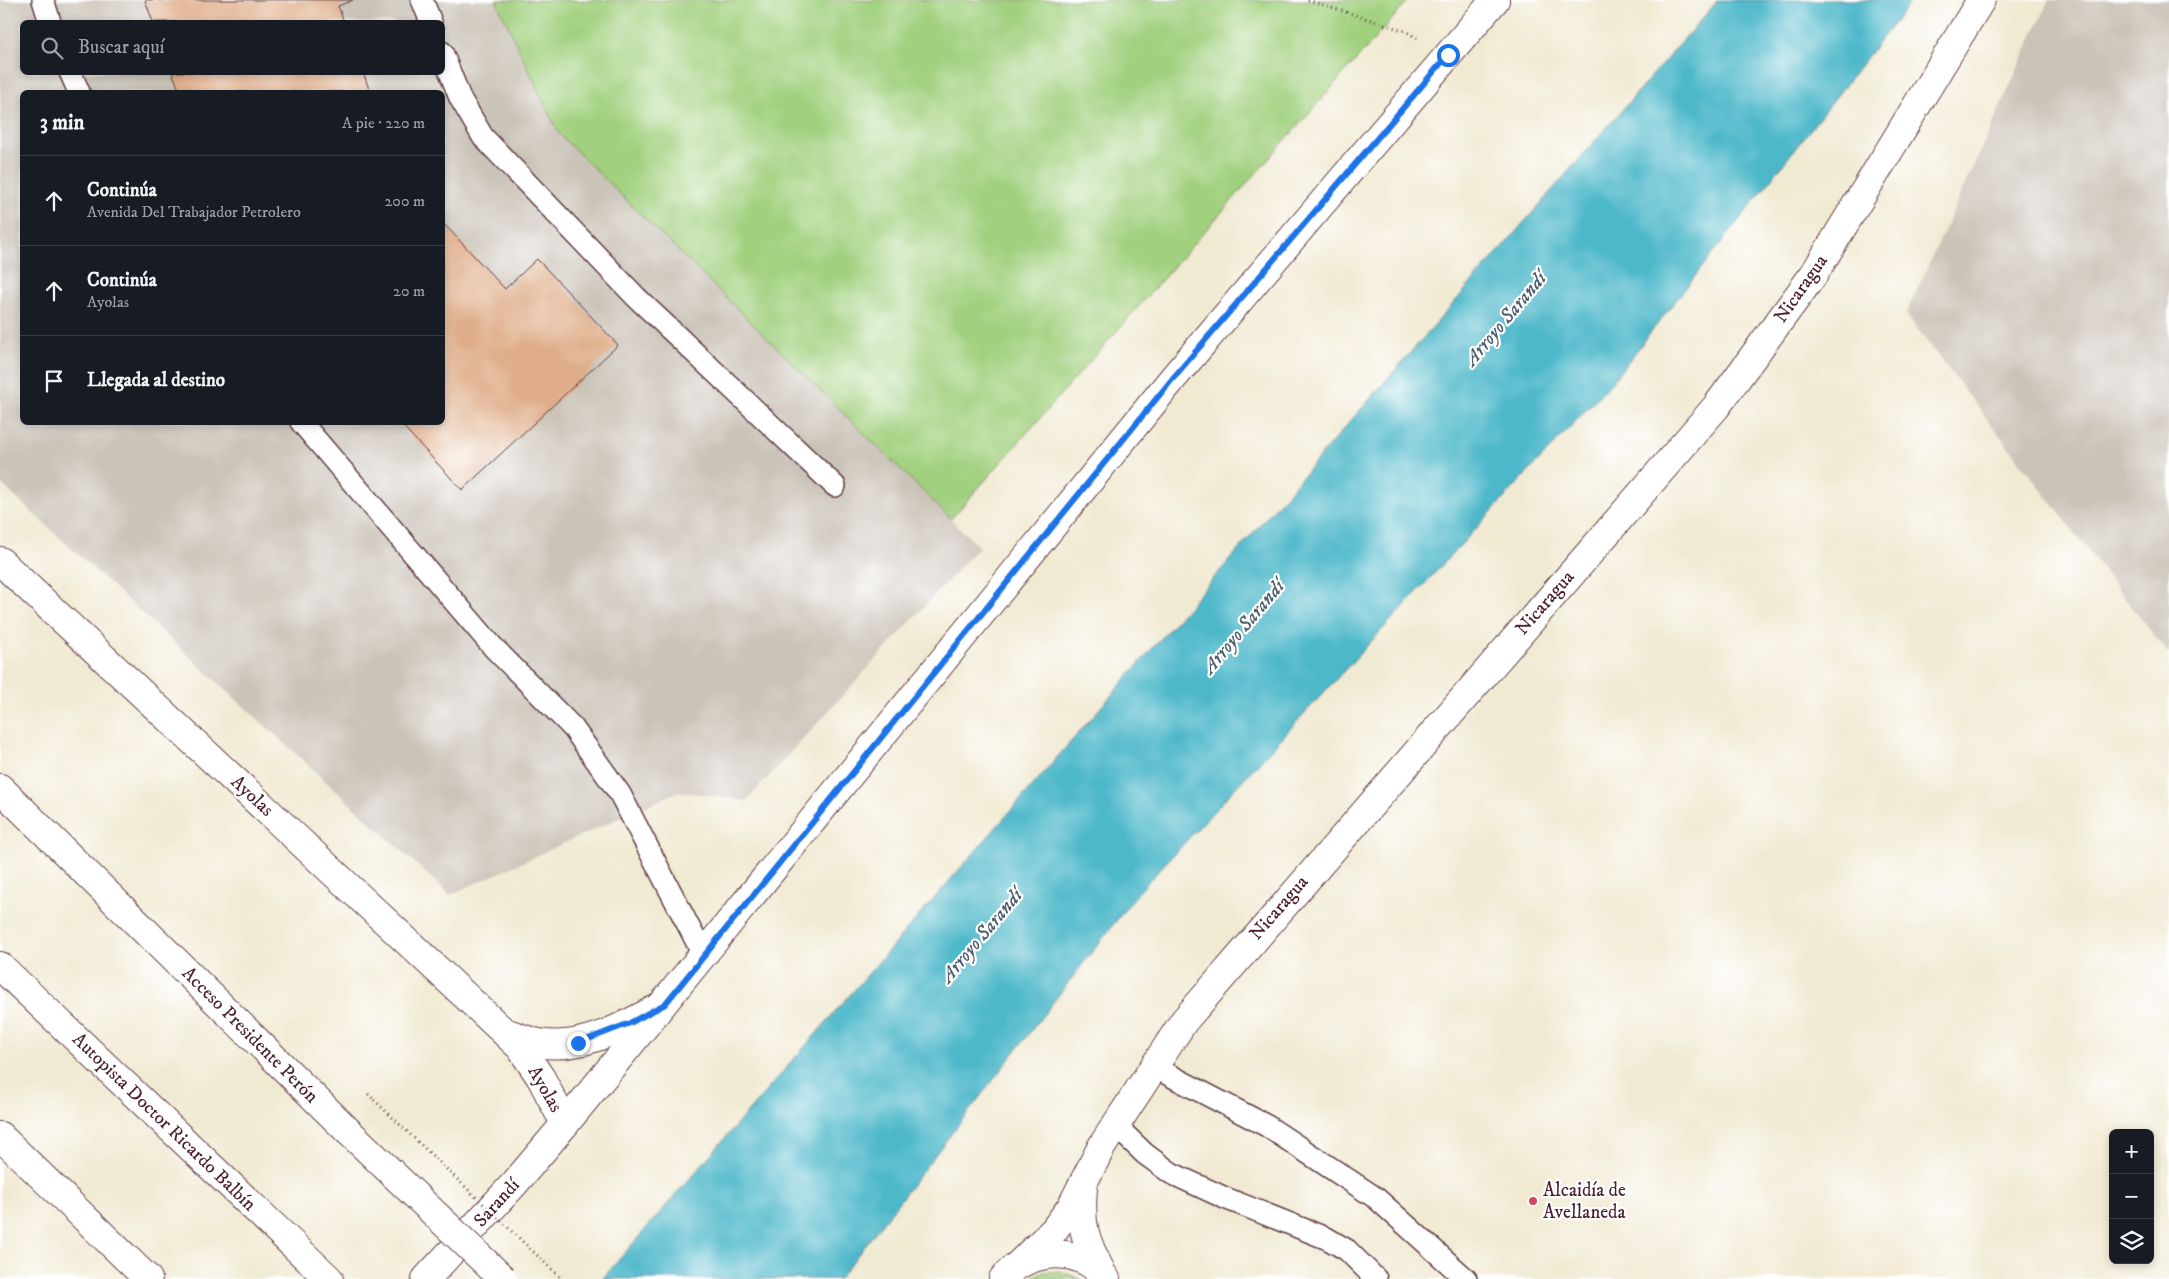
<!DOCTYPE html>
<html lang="es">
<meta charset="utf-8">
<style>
:root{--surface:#171b24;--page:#242831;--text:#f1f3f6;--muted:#9ea1a6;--line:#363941}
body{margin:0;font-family:"IM FELL DW Pica",serif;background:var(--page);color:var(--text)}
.controls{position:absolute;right:15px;bottom:15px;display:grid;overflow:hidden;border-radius:8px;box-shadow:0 2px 8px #0003}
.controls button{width:45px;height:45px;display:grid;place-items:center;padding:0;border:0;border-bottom:1px solid var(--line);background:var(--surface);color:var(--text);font:25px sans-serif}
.stop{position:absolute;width:15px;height:15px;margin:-11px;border:4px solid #1a73e8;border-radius:50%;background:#fff}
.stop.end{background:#1a73e8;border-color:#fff;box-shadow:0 1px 5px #0008}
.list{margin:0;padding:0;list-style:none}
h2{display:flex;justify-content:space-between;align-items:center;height:65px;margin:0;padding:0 20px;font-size:21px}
h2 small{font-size:16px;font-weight:400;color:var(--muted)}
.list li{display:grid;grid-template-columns:32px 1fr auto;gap:15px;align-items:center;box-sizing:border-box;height:90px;padding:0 20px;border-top:1px solid var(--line)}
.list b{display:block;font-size:19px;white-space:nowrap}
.list p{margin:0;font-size:16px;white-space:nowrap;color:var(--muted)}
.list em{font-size:16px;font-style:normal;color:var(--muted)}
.icon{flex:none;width:28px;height:28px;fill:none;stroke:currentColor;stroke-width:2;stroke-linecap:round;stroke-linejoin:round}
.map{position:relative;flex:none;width:2169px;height:1279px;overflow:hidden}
.search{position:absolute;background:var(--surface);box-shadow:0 2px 8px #0003;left:20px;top:20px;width:425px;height:55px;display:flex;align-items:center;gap:12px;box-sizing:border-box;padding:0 18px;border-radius:8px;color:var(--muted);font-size:19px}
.panel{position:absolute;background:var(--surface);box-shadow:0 2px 8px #0003;left:20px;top:90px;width:425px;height:335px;border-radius:8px}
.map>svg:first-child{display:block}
</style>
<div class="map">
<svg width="2169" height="1279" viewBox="0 0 2169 1279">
<rect width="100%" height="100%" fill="#fff"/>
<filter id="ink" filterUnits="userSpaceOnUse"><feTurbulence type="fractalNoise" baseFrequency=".02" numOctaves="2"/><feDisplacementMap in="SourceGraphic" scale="10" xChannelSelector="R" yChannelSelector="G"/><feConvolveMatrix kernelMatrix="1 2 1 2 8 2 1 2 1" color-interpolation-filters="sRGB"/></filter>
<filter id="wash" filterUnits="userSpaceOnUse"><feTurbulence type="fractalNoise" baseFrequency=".0096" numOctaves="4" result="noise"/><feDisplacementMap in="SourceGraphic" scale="20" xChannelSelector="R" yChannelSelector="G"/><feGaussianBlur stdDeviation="1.12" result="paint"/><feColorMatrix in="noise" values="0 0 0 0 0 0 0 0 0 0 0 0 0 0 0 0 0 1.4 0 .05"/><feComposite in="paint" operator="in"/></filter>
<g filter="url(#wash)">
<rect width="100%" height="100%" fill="#f1ead3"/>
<!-- industrial -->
<g fill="#cac3b8" fill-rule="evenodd">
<path d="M0,0h496l63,134 420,413 -233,254 -67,-10 -229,104 -450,-412zM22,22h420v50h-420zM22,92h420v330h-420z"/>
<polygon points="2049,0 2169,0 2169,655 1906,314"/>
</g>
<!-- green -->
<g fill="#a1d07e" stroke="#767854">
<polygon points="496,0 1409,0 951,519 559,134"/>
<polygon points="1060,1271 1081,1279 1029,1279 1044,1272"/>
</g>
<!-- water -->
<polygon fill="#4eb8ca" stroke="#4c6c7a" points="1718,0 1912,0 1612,382 1137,894 839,1279 602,1279"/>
<g id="blocks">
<!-- building -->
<g fill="#dfad89">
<polygon points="145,0 353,0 338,6 344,22 153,22"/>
<polygon points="172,72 363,72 370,92 180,92"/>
<polygon points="442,222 505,289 537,259 618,345 462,490 399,422 442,422"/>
</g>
</g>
</g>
<g filter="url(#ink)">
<use href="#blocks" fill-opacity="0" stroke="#633d44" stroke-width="1"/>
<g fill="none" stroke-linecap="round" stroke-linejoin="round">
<!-- lane casing -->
<g stroke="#633d44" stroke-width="24">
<g id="lane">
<polyline points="43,0 50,22"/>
<polyline points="422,0 431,22"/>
<polyline points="442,52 460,98 483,137 636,297 835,486"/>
<polyline points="70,72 79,92"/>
<polyline points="301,422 493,647 573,728 620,794 704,956"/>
<polyline points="1152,1066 1267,1126 1376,1198 1466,1279"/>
<polyline points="1115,1125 1145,1154 1171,1173 1225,1198 1328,1239 1347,1250 1376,1279"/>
</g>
</g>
<!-- street casing -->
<g stroke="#633d44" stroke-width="30">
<g id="street">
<polyline points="0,561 520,1047 541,1078 565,1124"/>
<path d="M505,1032c11,4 23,9 34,11 39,8 82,-15 115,-33"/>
<path d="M1083,1187c-3,37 1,52 18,84"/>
<polyline points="1018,1265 1054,1230 1071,1207 1102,1146 1184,1021 1716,407 1814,274 1981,0"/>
<polyline points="426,1279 515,1183 565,1124 1174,377 1495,0"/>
</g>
</g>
<!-- secondary casing -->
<g stroke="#633d44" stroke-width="30">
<path id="secondary" d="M1003,1279c5,-5 10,-12 17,-15 29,-16 66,-13 86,15"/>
</g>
<!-- highway casing -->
<g stroke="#633d44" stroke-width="30">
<g id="highway">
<polyline points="0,788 347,1130"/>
<polyline points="0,966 329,1279"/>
<polyline points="0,1136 148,1279"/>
</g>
</g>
<!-- path -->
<g stroke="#633d44" stroke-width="3" stroke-dasharray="1 4" stroke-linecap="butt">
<polyline points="1308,0 1405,31 1417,38"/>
<polyline points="368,1094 374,1100"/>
</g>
<!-- lane -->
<use href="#lane" stroke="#fff" stroke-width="21"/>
<!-- street -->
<use href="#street" stroke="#fff" stroke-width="28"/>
<!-- secondary -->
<use href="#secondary" stroke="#fff" stroke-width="28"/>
<!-- highway -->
<use href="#highway" stroke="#fff" stroke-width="28"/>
<!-- highway-bridge casing -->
<g stroke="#633d44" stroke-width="30" stroke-linecap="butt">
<polyline id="highway-bridge" points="347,1130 503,1279"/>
</g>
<!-- path-bridge -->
<polyline stroke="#633d44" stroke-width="3" stroke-dasharray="1 4" stroke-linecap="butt" points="374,1100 562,1279"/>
<!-- highway-bridge -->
<use href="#highway-bridge" stroke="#fff" stroke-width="28"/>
</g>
</g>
<g fill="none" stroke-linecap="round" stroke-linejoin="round" filter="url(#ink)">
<!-- route -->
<polyline stroke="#1a73e8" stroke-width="6" points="578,1043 630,1023 665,1004 1174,377 1448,55"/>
</g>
<!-- markers -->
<circle fill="#d1495b" stroke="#fff" stroke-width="2" cx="1533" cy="1201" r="5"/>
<g text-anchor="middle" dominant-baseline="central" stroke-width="4.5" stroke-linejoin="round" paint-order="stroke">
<!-- street labels -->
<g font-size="19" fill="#4a1f2b" stroke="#fff">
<text transform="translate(1801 289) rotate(-55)">Nicaragua</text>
<text transform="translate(1545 603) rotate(-49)">Nicaragua</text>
<text transform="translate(252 796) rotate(43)">Ayolas</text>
<text transform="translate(1279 908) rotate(-49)">Nicaragua</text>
<text transform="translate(250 1035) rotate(45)">Acceso Presidente Perón</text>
<text transform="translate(545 1089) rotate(60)">Ayolas</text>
<text transform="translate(164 1122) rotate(44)">Autopista Doctor Ricardo Balbín</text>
<text transform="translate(497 1203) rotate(-48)">Sarandí</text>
</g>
<!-- poi labels -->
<g font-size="19" fill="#4a1f2b" stroke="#fff" text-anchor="start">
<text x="1543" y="1190">Alcaidía de<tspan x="1543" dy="22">Avellaneda</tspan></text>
</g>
<!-- water labels -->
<g font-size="20" font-style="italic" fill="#4c5c6b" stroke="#fff">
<text transform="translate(1506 319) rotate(-50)">Arroyo Sarandí</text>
<text transform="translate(1244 627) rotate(-50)">Arroyo Sarandí</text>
<text transform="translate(982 936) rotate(-50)">Arroyo Sarandí</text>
</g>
</g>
</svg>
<div class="controls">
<button>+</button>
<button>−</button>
<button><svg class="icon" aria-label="layers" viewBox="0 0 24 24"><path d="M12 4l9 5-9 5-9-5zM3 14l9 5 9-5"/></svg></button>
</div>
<div class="stop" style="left:1448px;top:55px"></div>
<div class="stop end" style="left:578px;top:1043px"></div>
<div class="search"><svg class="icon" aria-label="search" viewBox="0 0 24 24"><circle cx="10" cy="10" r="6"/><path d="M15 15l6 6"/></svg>Buscar aquí</div>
<section class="panel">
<h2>3 min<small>A pie · 220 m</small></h2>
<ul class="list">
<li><svg class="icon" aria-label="ahead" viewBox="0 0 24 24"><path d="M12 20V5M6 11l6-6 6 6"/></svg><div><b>Continúa</b><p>Avenida Del Trabajador Petrolero</p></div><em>200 m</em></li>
<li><svg class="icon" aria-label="ahead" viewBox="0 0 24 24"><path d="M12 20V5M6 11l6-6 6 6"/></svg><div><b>Continúa</b><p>Ayolas</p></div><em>20 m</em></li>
<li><svg class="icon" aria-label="arrive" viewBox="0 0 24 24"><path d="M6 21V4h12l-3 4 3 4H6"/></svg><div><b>Llegada al destino</b></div></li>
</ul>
</section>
</div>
